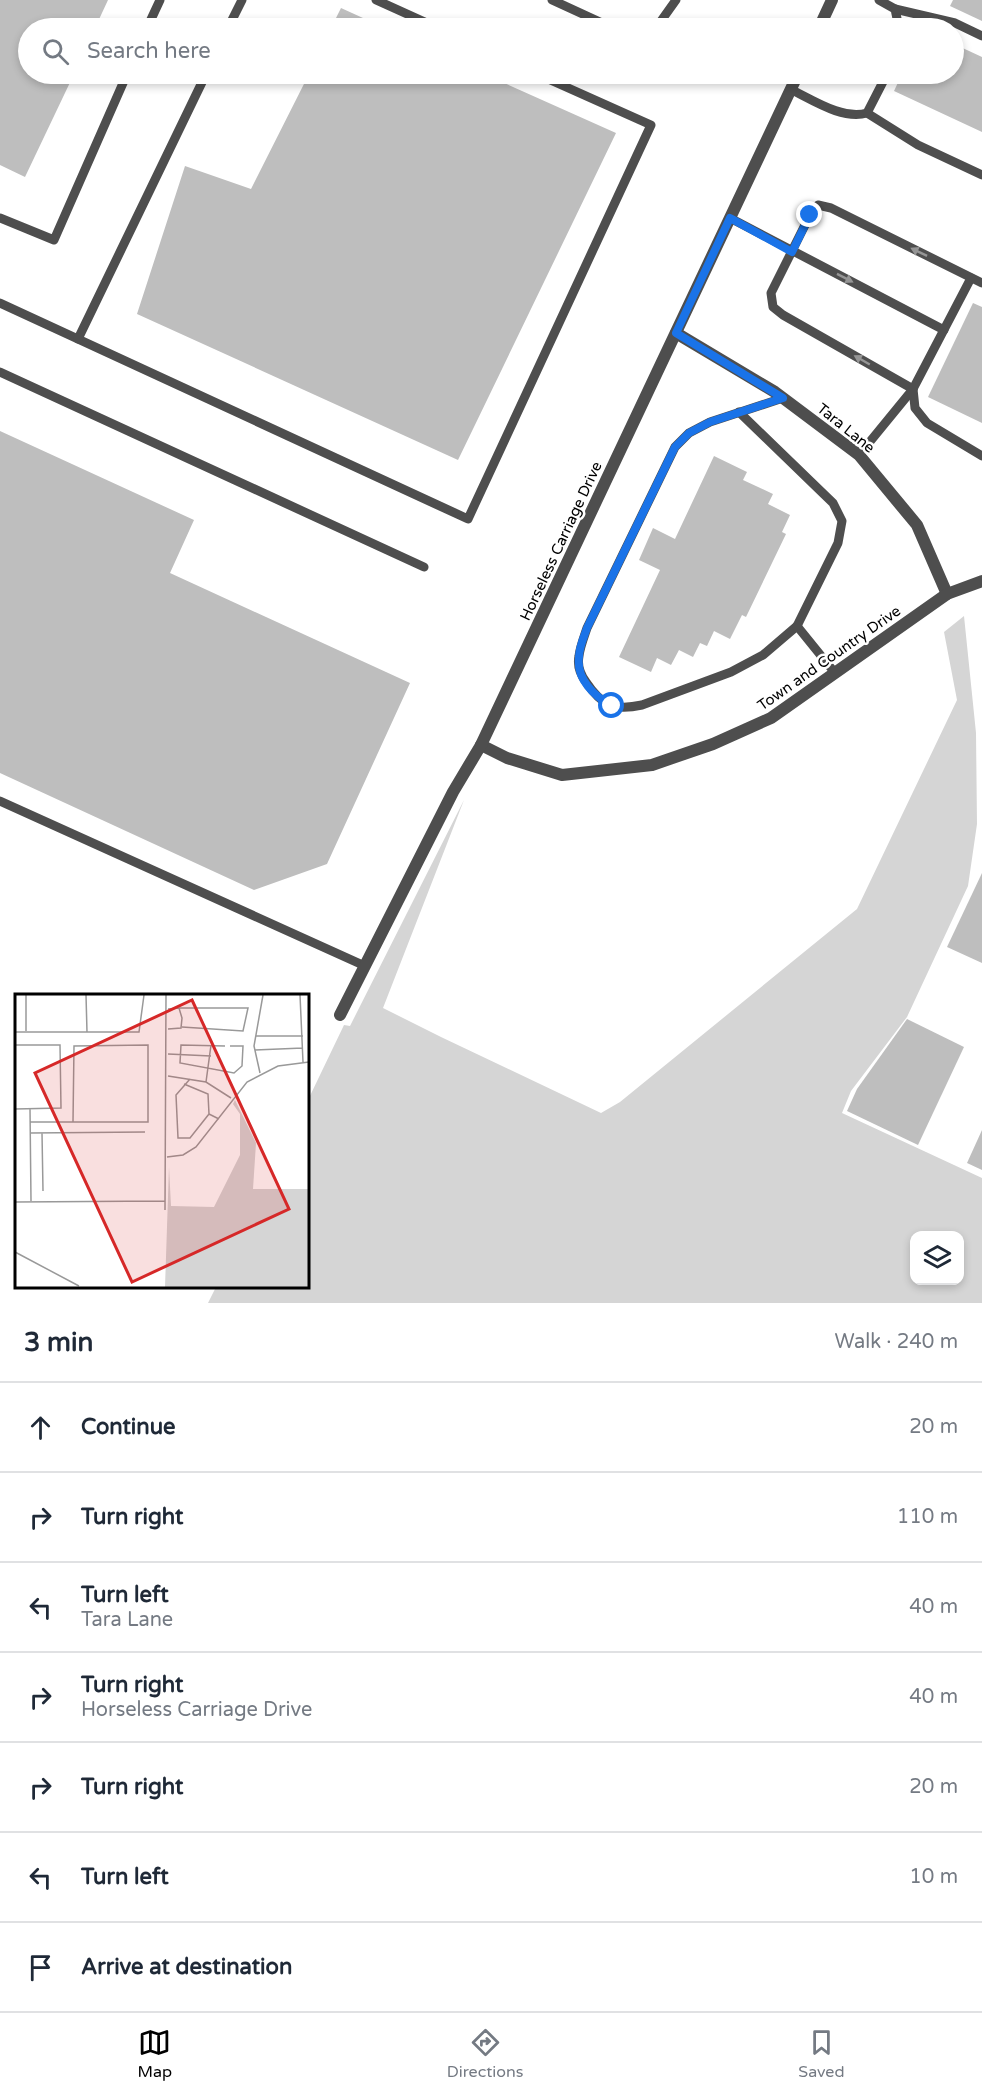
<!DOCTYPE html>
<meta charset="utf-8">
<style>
:root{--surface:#fff;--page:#f6f6f7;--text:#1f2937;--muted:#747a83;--line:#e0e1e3;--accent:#000}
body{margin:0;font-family:"Varela Round",sans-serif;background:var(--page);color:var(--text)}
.controls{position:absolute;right:18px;bottom:18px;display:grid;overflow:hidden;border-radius:12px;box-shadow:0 3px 9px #0003}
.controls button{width:54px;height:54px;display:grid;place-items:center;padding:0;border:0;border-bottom:2px solid var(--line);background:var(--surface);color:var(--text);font:30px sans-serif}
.stop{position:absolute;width:18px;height:18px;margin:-14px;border:4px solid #1a73e8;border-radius:50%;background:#fff}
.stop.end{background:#1a73e8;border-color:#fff;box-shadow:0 2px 6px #0008}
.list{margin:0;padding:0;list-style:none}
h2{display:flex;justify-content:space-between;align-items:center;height:78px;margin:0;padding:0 24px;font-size:26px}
h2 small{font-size:20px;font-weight:400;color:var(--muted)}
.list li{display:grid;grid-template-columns:39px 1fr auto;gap:18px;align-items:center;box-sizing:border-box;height:90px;padding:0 24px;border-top:2px solid var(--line)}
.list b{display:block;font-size:22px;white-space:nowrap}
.list p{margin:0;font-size:20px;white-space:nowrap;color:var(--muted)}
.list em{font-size:20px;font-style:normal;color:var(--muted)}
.icon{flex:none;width:33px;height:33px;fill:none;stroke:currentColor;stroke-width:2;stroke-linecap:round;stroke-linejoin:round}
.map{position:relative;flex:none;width:982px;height:1303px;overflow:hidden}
.search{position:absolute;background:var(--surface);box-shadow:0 3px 9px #0003;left:18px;right:18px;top:18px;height:66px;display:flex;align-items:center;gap:15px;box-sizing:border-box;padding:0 21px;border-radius:33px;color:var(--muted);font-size:22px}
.sheet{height:708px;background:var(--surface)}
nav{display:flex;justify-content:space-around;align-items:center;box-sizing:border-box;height:84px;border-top:2px solid var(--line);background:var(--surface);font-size:16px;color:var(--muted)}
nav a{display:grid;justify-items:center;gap:3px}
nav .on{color:var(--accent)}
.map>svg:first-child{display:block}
</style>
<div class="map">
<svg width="982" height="1303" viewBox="0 0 982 1303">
<rect width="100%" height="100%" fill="#fff"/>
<!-- green -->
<path fill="#d5d5d5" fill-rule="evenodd" d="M964,616l12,117 1,91 -9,62 -61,131 -56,74 -9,22 140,65v125h-774l8,-16 92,-1v-186l36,-75 6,1 114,-226 -81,208 58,29 160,76 19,-11 237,-193 100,-209 -13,-68zM914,1236h46v44h-46z"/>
<!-- building -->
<g fill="#bebebe">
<polygon points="0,0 108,0 95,28 28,28 28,74 74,74 25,177 0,165"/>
<polygon points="953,0 982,0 982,21 950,6"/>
<polygon points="341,8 385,28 331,28"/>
<polygon points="954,44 982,57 982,132 894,91 902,74 954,74"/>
<polygon points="309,74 484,74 616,133 458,460 137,314 185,166 251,189"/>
<polygon points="973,303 982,307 982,423 928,397"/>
<polygon points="0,431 194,520 170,573 410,683 327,864 254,890 0,773"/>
<polygon points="714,456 747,472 743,480 773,494 768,504 790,515 782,532 786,534 746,617 742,615 730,639 714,631 707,646 700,643 693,657 679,650 671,665 657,658 651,672 619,657 660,570 639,560 653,528 675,539"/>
<polygon points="982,873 982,963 947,947"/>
<polygon points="907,1019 964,1047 918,1145 847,1111 857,1089"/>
<polygon points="982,1130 982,1170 967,1163"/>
</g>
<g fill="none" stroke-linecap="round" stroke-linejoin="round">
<!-- service -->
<g stroke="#4e4e4e" stroke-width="9">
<polyline points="376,0 438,28"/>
<polyline points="552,0 613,28"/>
<polyline points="879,0 895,9 899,28"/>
<polyline points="895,9 955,23 982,36"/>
<polyline points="147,28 160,0"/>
<polyline points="228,28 242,0"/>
<polyline points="656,28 676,0"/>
<path d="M790,89c23,11 52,31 77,24l20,-39"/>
<polyline points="867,113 918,145 982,175"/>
<polyline points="0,218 54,240 127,74"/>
<polyline points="730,218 944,330"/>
<polyline points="0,303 468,519 651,125 537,74"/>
<polyline points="78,339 206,74"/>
<polyline points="0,372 424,567"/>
<polyline points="913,389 783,315 773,307 771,293 810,215 818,205 831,208 982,283"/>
<polyline points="913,389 915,408 927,423 982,456"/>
<path d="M783,398l-73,24 -21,11 -14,14 -88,181c-3,9 -7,19 -8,28 -2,10 1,18 7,26 16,24 28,29 56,23l89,-33 32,-17 34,-29 38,47"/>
<polyline points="739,412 833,503 842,521 838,543 797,626"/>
<polyline points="859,455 913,389 971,278"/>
<polyline points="0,801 365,966"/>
</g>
<!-- minor -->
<g stroke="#4e4e4e" stroke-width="12">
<polyline points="819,28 832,0"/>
<polyline points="676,333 775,392 859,455 917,525 947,594"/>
<polyline points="481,745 507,758 562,775 652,765 713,744 771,718 947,594 982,581"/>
<polyline points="340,1015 453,792 481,745 798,74"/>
</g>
</g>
<!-- one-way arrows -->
<defs><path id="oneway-solid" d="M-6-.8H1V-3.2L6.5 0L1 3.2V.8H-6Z" transform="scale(1.5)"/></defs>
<g fill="#959595">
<use href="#oneway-solid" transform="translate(919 252) rotate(-154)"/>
<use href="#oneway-solid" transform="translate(845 278) rotate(27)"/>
<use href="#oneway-solid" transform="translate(862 360) rotate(-150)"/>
</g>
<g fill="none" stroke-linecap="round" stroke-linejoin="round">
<!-- route -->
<path stroke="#1a73e8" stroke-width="8" d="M612,706c-18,-10 -36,-27 -33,-49 0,-10 5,-20 8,-29l88,-181 14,-14 21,-11 73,-24 -107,-65 54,-115 62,34 18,-37"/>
</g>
<g text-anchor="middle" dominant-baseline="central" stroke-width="5" stroke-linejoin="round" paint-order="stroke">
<!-- street labels -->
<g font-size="15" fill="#000" stroke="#fff">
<text transform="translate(846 428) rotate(39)">Tara Lane</text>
<text transform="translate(561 541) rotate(-65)">Horseless Carriage Drive</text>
<text transform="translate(829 658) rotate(-35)">Town and Country Drive</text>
</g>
</g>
<!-- overview -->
<g transform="translate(15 994)">
<rect width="294" height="294" fill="#fff"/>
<path d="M220,106l21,43 -3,46h56v98h-144l4,-120 2,39 43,1 26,-52v-41l-7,-10z" fill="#d5d5d5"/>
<path fill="none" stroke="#999" stroke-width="1.5" d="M11,1v36M71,1l1,37M285,1l3,67M164,14h69l-5,23 -61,-4M153,35l13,-1 1,-10 -3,-10 -11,1M0,38h124l5,-37M241,42h47M0,51h45l1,63 -46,1M210,52l-44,-1 -1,18 54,10 8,-7 1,-20h-13M240,56l48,-2M153,60l43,2M245,79l-6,-27 9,-51M153,82l38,6 25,16M175,85l-14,16 2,43h12l19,-24 10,5M191,88l5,-37M169,90l24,10 1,20M15,115l1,92M15,128h118v-77l-74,1 -1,76M15,139l115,-1M27,139l1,58M152,163l16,-2 13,-8 51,-65 31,-16 31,-4M0,208l150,-1M150,216l1,-215M0,258l64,34"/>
<path fill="#d62828" fill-opacity="0.15" stroke="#d62828" stroke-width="3" d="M177,6l97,209 -157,73 -97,-209z"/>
<rect width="294" height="294" fill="none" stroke="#000" stroke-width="3"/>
</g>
</svg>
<div class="controls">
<button><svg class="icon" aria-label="layers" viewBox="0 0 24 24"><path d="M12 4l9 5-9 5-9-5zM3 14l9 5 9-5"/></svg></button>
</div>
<div class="stop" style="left:612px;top:706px"></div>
<div class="stop end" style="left:810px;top:215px"></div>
<div class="search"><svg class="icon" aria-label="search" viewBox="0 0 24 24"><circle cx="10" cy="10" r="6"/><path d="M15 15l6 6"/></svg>Search here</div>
</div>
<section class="sheet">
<h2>3 min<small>Walk · 240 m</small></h2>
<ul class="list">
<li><svg class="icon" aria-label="ahead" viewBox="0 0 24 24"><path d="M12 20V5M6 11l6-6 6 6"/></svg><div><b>Continue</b></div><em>20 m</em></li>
<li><svg class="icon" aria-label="right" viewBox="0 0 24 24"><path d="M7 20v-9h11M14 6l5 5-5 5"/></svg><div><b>Turn right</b></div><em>110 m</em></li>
<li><svg class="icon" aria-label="left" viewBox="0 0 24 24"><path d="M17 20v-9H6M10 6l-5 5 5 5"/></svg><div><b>Turn left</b><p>Tara Lane</p></div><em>40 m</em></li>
<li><svg class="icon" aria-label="right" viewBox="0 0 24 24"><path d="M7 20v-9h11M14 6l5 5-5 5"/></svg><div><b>Turn right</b><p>Horseless Carriage Drive</p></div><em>40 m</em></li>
<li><svg class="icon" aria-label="right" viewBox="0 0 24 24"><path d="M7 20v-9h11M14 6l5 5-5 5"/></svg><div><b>Turn right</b></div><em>20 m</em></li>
<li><svg class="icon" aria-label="left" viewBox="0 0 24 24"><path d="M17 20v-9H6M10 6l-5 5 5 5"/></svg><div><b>Turn left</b></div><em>10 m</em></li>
<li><svg class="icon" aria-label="arrive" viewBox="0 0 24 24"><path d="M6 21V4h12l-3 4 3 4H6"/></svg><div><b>Arrive at destination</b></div></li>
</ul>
</section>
<nav>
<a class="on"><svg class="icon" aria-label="map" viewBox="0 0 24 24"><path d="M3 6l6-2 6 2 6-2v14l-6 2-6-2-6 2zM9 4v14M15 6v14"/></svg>Map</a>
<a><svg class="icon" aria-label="directions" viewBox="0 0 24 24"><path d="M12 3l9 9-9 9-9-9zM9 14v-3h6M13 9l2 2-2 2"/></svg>Directions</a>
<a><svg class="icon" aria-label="saved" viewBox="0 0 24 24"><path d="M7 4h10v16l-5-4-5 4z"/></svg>Saved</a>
</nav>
